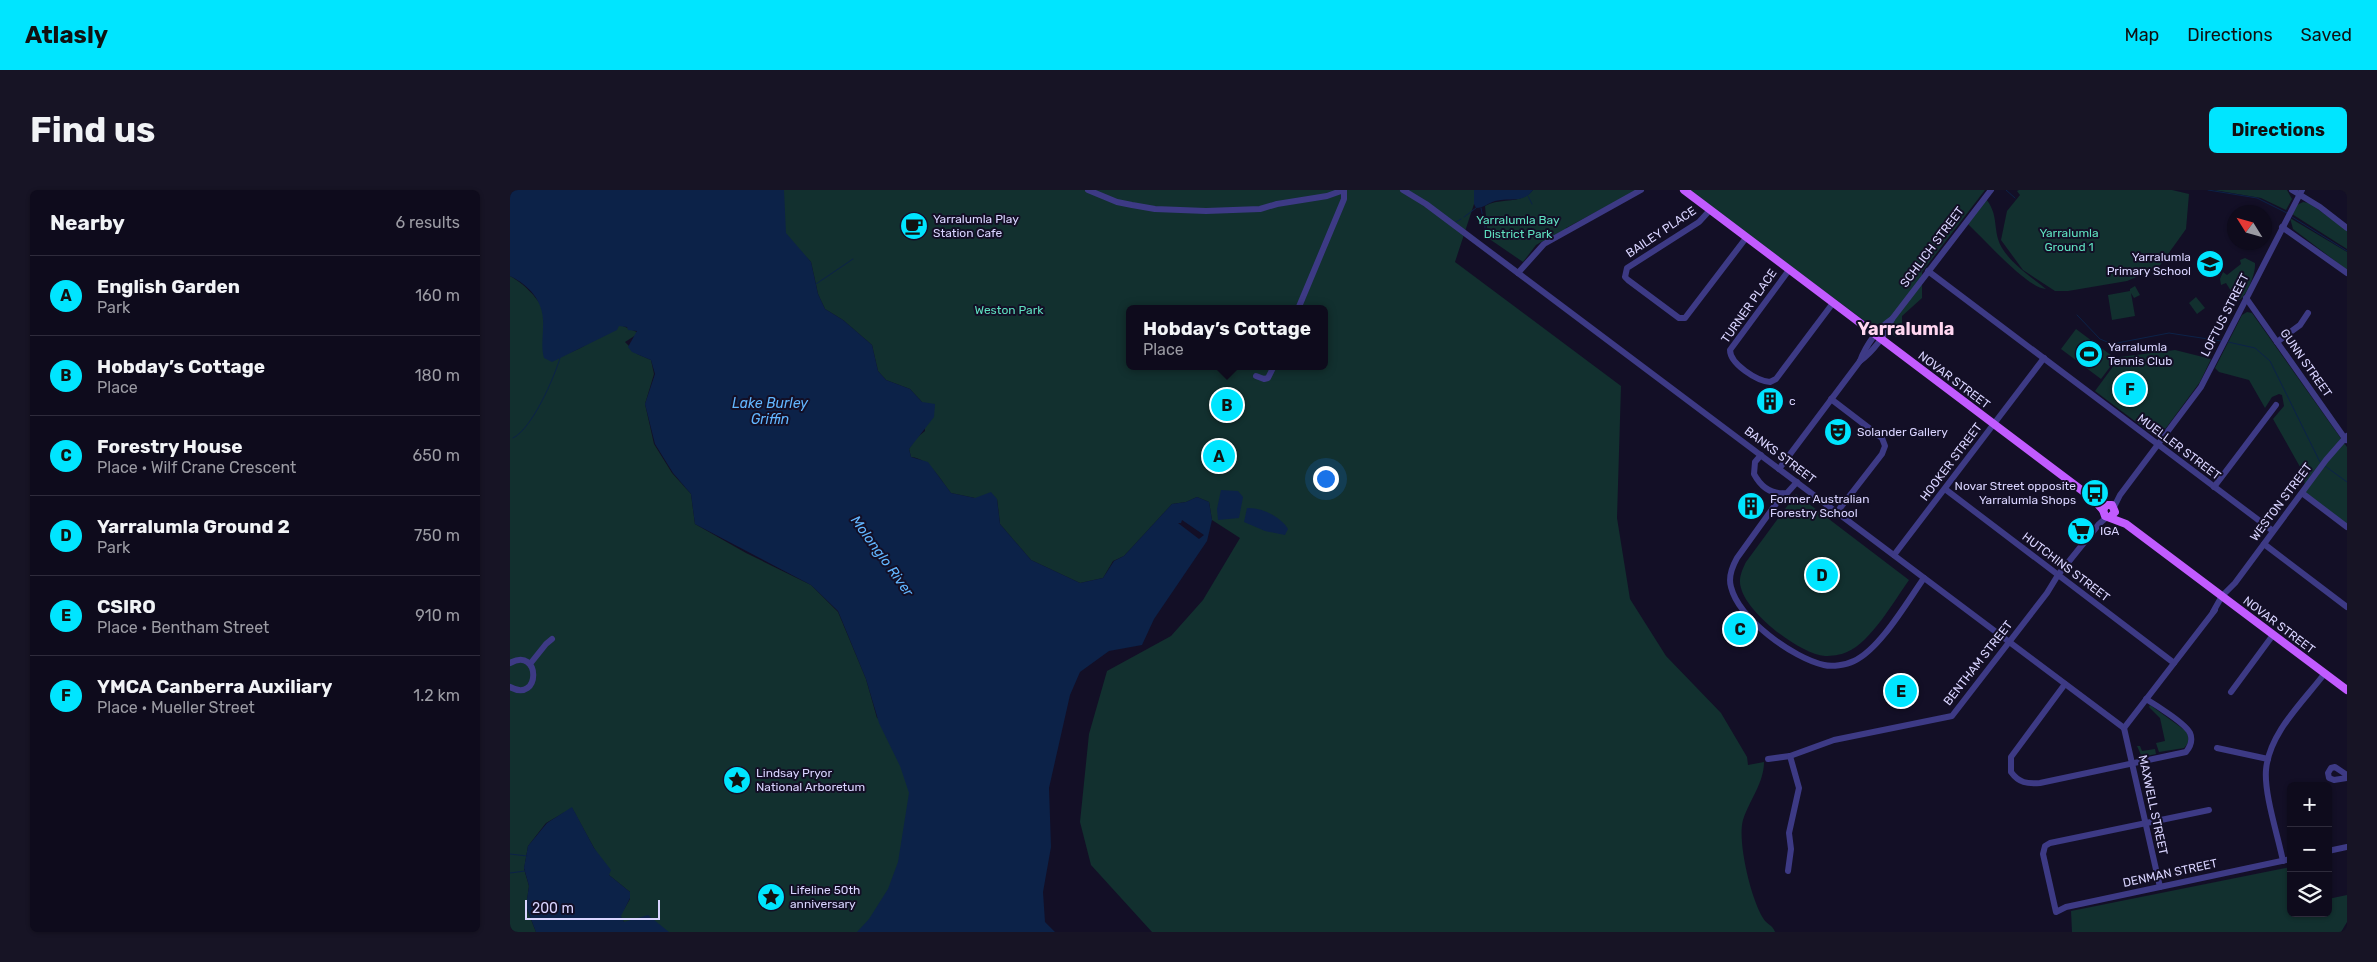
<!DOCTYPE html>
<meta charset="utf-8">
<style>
:root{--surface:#0e0b1c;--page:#171425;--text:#f1f3f6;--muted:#9b9ba3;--line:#2e2b3b;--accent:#00e5ff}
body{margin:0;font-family:Rubik,sans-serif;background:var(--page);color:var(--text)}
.controls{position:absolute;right:15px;bottom:15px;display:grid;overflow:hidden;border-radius:8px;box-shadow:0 1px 4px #0004}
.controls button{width:45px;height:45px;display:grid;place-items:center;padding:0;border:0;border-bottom:1px solid var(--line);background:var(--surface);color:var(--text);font:25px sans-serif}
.compass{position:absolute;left:1717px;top:15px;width:45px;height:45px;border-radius:50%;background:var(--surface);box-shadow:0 1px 4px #0004;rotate:307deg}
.scale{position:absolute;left:15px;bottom:12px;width:135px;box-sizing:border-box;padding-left:5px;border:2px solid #d9d4ff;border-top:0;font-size:14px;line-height:18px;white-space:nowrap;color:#d9d4ff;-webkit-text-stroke:4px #130f26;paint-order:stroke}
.you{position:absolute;left:815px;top:288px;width:18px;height:18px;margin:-12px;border:4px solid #fff;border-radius:50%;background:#1a73e8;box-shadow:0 0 0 8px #1a73e833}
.badge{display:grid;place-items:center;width:32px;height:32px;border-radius:50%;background:var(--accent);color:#111;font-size:16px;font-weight:700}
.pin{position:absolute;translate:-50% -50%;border:2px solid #fff;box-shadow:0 1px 5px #0006}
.popup{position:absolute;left:616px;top:115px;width:202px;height:65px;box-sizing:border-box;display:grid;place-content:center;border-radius:8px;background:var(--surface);filter:drop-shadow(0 1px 4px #0005);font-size:16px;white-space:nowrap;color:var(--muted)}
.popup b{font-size:19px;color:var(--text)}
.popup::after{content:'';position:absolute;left:50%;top:100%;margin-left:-10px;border:10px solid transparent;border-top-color:var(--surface)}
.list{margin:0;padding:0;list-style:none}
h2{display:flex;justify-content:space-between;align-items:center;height:65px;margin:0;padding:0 20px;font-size:21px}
h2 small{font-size:16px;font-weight:400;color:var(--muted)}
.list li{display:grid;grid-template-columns:32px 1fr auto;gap:15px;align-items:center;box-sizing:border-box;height:80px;padding:0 20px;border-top:1px solid var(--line)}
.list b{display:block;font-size:19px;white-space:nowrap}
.list p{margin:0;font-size:16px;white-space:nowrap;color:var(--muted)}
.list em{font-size:16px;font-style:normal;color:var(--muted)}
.icon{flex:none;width:28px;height:28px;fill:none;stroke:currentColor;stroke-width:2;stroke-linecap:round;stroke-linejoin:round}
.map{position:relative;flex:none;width:1837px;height:742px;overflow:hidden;border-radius:8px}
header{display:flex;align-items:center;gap:30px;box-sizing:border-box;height:70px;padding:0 25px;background:var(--accent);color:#111}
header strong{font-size:24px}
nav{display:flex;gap:28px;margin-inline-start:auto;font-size:18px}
.intro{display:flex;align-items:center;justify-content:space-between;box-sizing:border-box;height:120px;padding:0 30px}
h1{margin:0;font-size:35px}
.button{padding:12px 22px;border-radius:8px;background:var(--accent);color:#111;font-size:18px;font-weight:700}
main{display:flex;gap:30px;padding:0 30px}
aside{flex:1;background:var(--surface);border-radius:8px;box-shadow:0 1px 4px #0004}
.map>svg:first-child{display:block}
</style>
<header>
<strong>Atlasly</strong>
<nav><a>Map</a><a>Directions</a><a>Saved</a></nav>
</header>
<div class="intro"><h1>Find us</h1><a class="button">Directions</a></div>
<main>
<aside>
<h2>Nearby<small>6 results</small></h2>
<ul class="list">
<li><span class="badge">A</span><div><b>English Garden</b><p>Park</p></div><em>160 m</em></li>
<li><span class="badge">B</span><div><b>Hobday’s Cottage</b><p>Place</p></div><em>180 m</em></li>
<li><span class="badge">C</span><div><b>Forestry House</b><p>Place · Wilf Crane Crescent</p></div><em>650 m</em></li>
<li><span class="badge">D</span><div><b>Yarralumla Ground 2</b><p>Park</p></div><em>750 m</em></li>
<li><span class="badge">E</span><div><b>CSIRO</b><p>Place · Bentham Street</p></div><em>910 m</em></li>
<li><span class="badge">F</span><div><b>YMCA Canberra Auxiliary</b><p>Place · Mueller Street</p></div><em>1.2 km</em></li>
</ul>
</aside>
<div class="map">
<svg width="1837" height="742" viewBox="0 0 1837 742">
<rect width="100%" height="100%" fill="#130f26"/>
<!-- green -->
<g fill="#12302f" fill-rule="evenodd">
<path d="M269,0h695v14l-19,58 166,124 -4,132 13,81 36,57 55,57 26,44 1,8 16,-3c0,21 -15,39 -21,58 -6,21 8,79 20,98 3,6 10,7 12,14h-623l-61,-67 -11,-43 9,-88 18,-63 64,-35 32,-36 37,-62 -28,-18 -3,-18 -12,-5 -11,5 -14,2 -48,52 -11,5 -10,17 -23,5 -49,-23 -31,-36 -3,-25 -22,-1 -24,-5c-11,-14 -21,-34 -40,-36l-2,-8 6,-10 10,-8 -3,-29 -12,-13 -24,-9 -8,-9 -6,-26 -29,-25 -18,-11 -7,-15 -7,-32 -28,-29zM620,119h194v57h-194z"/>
<path d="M1023,0h104l-71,38 -2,6 -17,10 -4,-3 -7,4 -13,17 -35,-24 -3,-32c15,-9 36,-1 48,-16z"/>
<polygon points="1178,0 1475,0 1412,82 1412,108 1392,126 1392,144 1386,147 1380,142 1381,140 1375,140 1375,136 1360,135"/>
<polygon points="1509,0 1662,0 1679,4 1676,39 1666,53 1648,78 1617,91 1558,101 1545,101 1513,80 1491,50 1497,21 1510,5 1507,1"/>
<polygon points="1704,0 1777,0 1782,9 1776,20 1751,8"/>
<path d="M1476,9c11,14 8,24 12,40 5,19 33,38 48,50 -18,0 -64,-52 -79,-66z"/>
<polygon points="1793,12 1799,13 1837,40 1837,59 1782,24 1787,15"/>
<polygon points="1780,28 1837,62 1837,80 1783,39"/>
<path d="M1735,68l10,5c1,10 -8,33 -17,38l-10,-7 3,-3 -5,-8 -5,2 -1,-6 3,-7 4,3 14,-11 -1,-4z"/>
<path d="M0,86c18,10 35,29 39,49 2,10 -2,23 -4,32 27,2 51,-19 71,-34l23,10 -14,9 12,12 14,6 3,14 -9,30 9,40 18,29 19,21 4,30 51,29 65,32 27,27 28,67 11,39 8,3 30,70 -13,77 -40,64h-194l-44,-10 -4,-6 10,-17v-7l-21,-17 -37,-67 -26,15 -18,23 -4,23 5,17 -3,21 10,25h-26z"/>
<polygon points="1625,96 1630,105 1624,108 1621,103 1625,126 1602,130 1598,105 1620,101 1620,99"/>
<polygon points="1686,107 1695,118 1687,124 1679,113"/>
<polygon points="1737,122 1742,123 1837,257 1837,334 1795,303 1794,284 1763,229 1774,216 1772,205 1769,204 1762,207 1755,218 1739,190 1709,182 1705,178 1732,125"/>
<polygon points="1566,139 1606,169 1591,189 1551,159"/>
<polygon points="1665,160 1701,169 1690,192 1653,242 1642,244 1585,201 1610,167"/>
<path d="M1286,304l113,86c-15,21 -38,62 -62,72 -6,3 -16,4 -22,4 -26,-2 -78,-43 -84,-68 -3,-9 1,-18 5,-26z"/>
<path d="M1640,515l36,26c3,6 4,12 -2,17l-25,4 -3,-9 9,-2 -5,-23 -11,-11z"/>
<polygon points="1627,556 1630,556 1632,561 1645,559 1646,564 1632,567"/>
<polygon points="1780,677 1781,723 1818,723 1818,709 1837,705 1837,732 1831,742 1562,742 1561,721"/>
</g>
<!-- water -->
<g fill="#0c2248">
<path d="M0,0h274l2,43 25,29 7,32 7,15 18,11 29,25 6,26 8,9 24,9 12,13 13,2 -1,13 -25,32 2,8 17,5 23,31 24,5 16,-6 6,7 3,25 31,36 49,23 23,-5 11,-17 10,-5 48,-52 14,-2 11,-5 12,5 3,18 -5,21 -53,78 -12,26 -33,6 -29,21 -10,23 -21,93 2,59 -8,45 2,30 10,10h-198l12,-13 19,-30 10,-27 11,-69 -9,-27 -21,-43 -13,-44 -28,-68 -27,-26 -116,-61 -4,-30 -18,-21 -18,-29 -10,-40 10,-30 -4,-14 -19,-8 -4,-5 9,-16 -9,-1 -1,-3 -8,-1 -2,4 -65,32 -8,-4c-3,-11 -1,-20 -1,-31 2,-25 -13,-41 -33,-51z"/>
<path d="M964,0h59c-10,14 -24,7 -38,11 -7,2 -11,7 -19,7l-2,-4z"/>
<polygon points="711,300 728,301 733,307 729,328 708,330 707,319"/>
<path d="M737,318c14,-1 34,9 41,21l-3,6 -20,-4 -21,-9z"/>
<polygon points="62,617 84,658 101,680 99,685 120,702 120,708 111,726 114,732 138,725 159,742 26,742 16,716 19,696 14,678 18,656 37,633"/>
</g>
<!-- pier -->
<polygon fill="#130f26" points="672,330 694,345 689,349 668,333 671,333"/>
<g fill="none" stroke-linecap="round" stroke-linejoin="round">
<!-- stream -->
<g stroke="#0c2248" stroke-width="1">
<polyline points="1496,0 1505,8"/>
<polyline points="1698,0 1747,8 1777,23"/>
<polyline points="1018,6 1022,14"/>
<polyline points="971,18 975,37 974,44"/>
<polyline points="954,27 966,18"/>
<polyline points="1782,27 1837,61"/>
<polyline points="946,32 951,29"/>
<polyline points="306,94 343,69"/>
<polyline points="1567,125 1590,149 1602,154 1659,143 1711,151"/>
<polyline points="1718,152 1745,158 1760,171 1810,272"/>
<path d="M3,248c19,-9 41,-60 47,-80"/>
<polyline points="1815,276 1837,292"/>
<polyline points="0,664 17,666"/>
<polyline points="0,683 15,681"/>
</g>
<!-- minor -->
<g stroke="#3d3a85" stroke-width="6">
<polyline points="578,0 607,12 622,15 645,19 696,21 750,19 767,14 817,6 834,0"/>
<polyline points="893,0 916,14 1008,83 1614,538"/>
<polyline points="1782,0 1810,17 1837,38"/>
<polyline points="1200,20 1189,32 1117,78 1115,87 1118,90 1169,128 1175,128 1236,48"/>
<polyline points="1772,37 1837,83"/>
<path d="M1279,80l-59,80c0,14 27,31 40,32l6,-3 57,-76"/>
<polyline points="1418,81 1763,341"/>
<polyline points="1008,83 1034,54 1131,0"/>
<polyline points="1736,108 1836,250"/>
<polyline points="788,119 834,9 834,0"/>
<polyline points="1767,152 1790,135 1798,123"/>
<path d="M1350,171c13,-9 26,-27 32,-42l99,-129"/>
<polyline points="746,186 754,189 758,188 764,176"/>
<polyline points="1321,209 1372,248 1375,256 1372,264 1327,322"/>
<path d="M1251,265l-6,7 -1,12c7,13 18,21 33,19l10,-11"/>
<path d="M1269,279l81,-108c6,-16 18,-33 32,-42"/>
<polyline points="1704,297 1766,215"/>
<polyline points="1435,299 1664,473"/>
<polyline points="1792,303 1837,337"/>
<path d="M1273,304l-46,64c-5,9 -9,19 -6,29 8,32 62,71 93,78 8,2 22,0 30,-4 26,-12 53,-59 70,-83"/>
<polyline points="1604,317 1610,305 1691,197 1792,0"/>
<polyline points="1754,354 1837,417"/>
<polyline points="1384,365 1534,168"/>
<polyline points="1703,422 1712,406 1725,393 1816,270 1837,246"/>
<path d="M0,473c31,-17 31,41 0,24"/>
<polyline points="20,474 36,454 42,449"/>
<path d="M1555,494l-54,73v15c8,11 16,12 29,11l146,-31c4,-5 7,-12 4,-19 -4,-9 -34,-28 -44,-34"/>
<polyline points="1721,502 1763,445"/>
<polyline points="1614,538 1705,420"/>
<polyline points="1614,538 1650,697"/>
<polyline points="1707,558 1758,569"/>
<polyline points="1258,569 1280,566 1324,550 1442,526 1537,403 1548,385 1589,334 1597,327"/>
<polyline points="1837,585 1825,577 1821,578 1818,583 1819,588 1824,590 1837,588"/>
<polyline points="1699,620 1540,653 1535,656 1533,664 1546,722 1556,717 1781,669"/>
<polyline points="1818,661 1837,657"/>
<path d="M1773,671c-5,-25 -19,-67 -17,-91 3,-37 37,-68 59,-97"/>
<polyline points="1278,681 1281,659 1279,643 1289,598 1280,566"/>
</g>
<!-- major -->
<g stroke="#c25bff" stroke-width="8">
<polyline points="1174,0 1582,308 1593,320 1595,326 1616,334 1837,500"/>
<polyline points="1593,320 1596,315 1602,315 1605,322 1600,327"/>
</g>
</g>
<!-- icons -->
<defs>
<g id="cafe-disc" transform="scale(1.4375)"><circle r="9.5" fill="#00e5ff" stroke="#130f26"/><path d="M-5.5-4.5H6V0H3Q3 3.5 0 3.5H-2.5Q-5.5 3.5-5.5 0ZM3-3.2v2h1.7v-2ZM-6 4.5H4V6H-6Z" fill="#111"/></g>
<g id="school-disc" transform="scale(1.4375)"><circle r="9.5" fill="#00e5ff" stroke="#130f26"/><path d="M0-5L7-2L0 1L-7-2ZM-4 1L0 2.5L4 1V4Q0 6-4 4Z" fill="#111"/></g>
<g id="stadium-disc" transform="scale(1.4375)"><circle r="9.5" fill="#00e5ff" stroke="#130f26"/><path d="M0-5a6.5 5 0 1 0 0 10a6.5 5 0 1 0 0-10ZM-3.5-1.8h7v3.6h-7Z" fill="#111"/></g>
<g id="building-disc" transform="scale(1.4375)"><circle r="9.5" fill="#00e5ff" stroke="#130f26"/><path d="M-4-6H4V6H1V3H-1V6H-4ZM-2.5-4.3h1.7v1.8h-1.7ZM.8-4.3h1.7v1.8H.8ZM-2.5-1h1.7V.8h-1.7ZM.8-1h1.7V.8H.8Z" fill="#111"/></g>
<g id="theatre-disc" transform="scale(1.4375)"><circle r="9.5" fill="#00e5ff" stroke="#130f26"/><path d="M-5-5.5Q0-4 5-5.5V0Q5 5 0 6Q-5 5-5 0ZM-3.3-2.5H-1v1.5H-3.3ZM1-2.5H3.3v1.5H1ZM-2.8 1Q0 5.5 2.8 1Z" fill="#111"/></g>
<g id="bus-disc" transform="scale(1.4375)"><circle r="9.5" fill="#00e5ff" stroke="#130f26"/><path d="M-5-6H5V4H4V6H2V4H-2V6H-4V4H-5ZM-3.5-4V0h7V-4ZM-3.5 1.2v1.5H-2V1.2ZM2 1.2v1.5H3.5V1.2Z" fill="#111"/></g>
<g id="supermarket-disc" transform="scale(1.4375)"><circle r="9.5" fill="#00e5ff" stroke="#130f26"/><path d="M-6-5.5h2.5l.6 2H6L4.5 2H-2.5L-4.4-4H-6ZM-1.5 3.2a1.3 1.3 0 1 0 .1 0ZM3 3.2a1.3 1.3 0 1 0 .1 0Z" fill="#111"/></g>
<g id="sight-disc" transform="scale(1.4375)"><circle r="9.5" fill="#00e5ff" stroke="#130f26"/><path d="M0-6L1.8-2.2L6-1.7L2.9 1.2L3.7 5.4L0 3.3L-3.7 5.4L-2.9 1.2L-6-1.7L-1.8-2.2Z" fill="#111"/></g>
</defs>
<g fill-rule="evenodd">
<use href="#cafe-disc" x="404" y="36"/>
<use href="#school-disc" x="1700" y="74"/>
<use href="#stadium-disc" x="1579" y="164"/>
<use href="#building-disc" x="1260" y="211"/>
<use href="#theatre-disc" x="1328" y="242"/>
<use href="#bus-disc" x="1585" y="303"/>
<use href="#building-disc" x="1241" y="316"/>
<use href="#supermarket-disc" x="1571" y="341"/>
<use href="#sight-disc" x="227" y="590"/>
<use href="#sight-disc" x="261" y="707"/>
</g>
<g text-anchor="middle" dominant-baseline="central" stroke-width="4" stroke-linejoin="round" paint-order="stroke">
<!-- poi labels -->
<g font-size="12" fill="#d9d4ff" stroke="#130f26" text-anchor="start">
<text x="423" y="29">Yarralumla Play<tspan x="423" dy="14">Station Cafe</tspan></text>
<text x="1681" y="67" text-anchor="end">Yarralumla<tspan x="1681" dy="14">Primary School</tspan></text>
<text x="1598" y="157">Yarralumla<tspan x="1598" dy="14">Tennis Club</tspan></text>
<text x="1279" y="211">c</text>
<text x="1347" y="242">Solander Gallery</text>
<text x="1566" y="296" text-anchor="end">Novar Street opposite<tspan x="1566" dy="14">Yarralumla Shops</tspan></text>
<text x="1260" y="309">Former Australian<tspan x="1260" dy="14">Forestry School</tspan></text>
<text x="1590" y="341">IGA</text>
<text x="246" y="583">Lindsay Pryor<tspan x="246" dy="14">National Arboretum</tspan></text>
<text x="280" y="700">Lifeline 50th<tspan x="280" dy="14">anniversary</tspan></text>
</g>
<!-- park labels -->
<g font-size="12" fill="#5fe0c0" stroke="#130f26">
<text x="1008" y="30">Yarralumla Bay<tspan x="1008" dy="14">District Park</tspan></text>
<text x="1559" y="43">Yarralumla<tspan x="1559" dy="14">Ground 1</tspan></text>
<text x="499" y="120">Weston Park</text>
</g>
<!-- street labels -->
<g font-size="12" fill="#d9d4ff" stroke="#130f26">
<text transform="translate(1151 42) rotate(-34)">BAILEY PLACE</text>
<text transform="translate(1422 57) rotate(-53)">SCHLICH STREET</text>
<text transform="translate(1239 116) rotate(-55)">TURNER PLACE</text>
<text transform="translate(1715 125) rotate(-63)">LOFTUS STREET</text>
<text transform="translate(1796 173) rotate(55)">GUNN STREET</text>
<text transform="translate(1444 190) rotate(37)">NOVAR STREET</text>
<text transform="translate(1669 257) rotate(37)">MUELLER STREET</text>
<text transform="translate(1270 265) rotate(37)">BANKS STREET</text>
<text transform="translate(1441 272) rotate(-53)">HOOKER STREET</text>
<text transform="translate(1771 312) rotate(-53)">WESTON STREET</text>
<text transform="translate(1556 377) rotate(37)">HUTCHINS STREET</text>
<text transform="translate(1769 435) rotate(37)">NOVAR STREET</text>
<text transform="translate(1468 473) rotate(-52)">BENTHAM STREET</text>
<text transform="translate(1643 615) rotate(78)">MAXWELL STREET</text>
<text transform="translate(1660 683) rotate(-12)">DENMAN STREET</text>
</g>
<!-- water labels -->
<g font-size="14" font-style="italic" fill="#62b6ff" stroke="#130f26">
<text x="260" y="213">Lake Burley<tspan x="260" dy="16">Griffin</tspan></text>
<text transform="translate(372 366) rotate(54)">Molonglo River</text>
</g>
<!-- district labels -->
<g font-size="18" font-weight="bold" fill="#ffd6f0" stroke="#130f26">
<text x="1396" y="139">Yarralumla</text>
</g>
</g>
</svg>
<div class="controls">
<button>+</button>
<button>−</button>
<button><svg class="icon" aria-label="layers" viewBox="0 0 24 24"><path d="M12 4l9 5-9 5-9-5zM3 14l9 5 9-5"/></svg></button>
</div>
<svg class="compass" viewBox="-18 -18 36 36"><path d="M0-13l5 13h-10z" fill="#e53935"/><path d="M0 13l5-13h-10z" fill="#9b9ba3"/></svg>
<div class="scale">200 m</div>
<div class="you"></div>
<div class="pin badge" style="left:709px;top:266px">A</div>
<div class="pin badge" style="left:717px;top:215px">B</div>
<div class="popup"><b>Hobday’s Cottage</b>Place</div>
<div class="pin badge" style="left:1230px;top:439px">C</div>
<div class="pin badge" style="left:1312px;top:385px">D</div>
<div class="pin badge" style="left:1391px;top:501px">E</div>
<div class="pin badge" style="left:1620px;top:199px">F</div>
</div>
</main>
